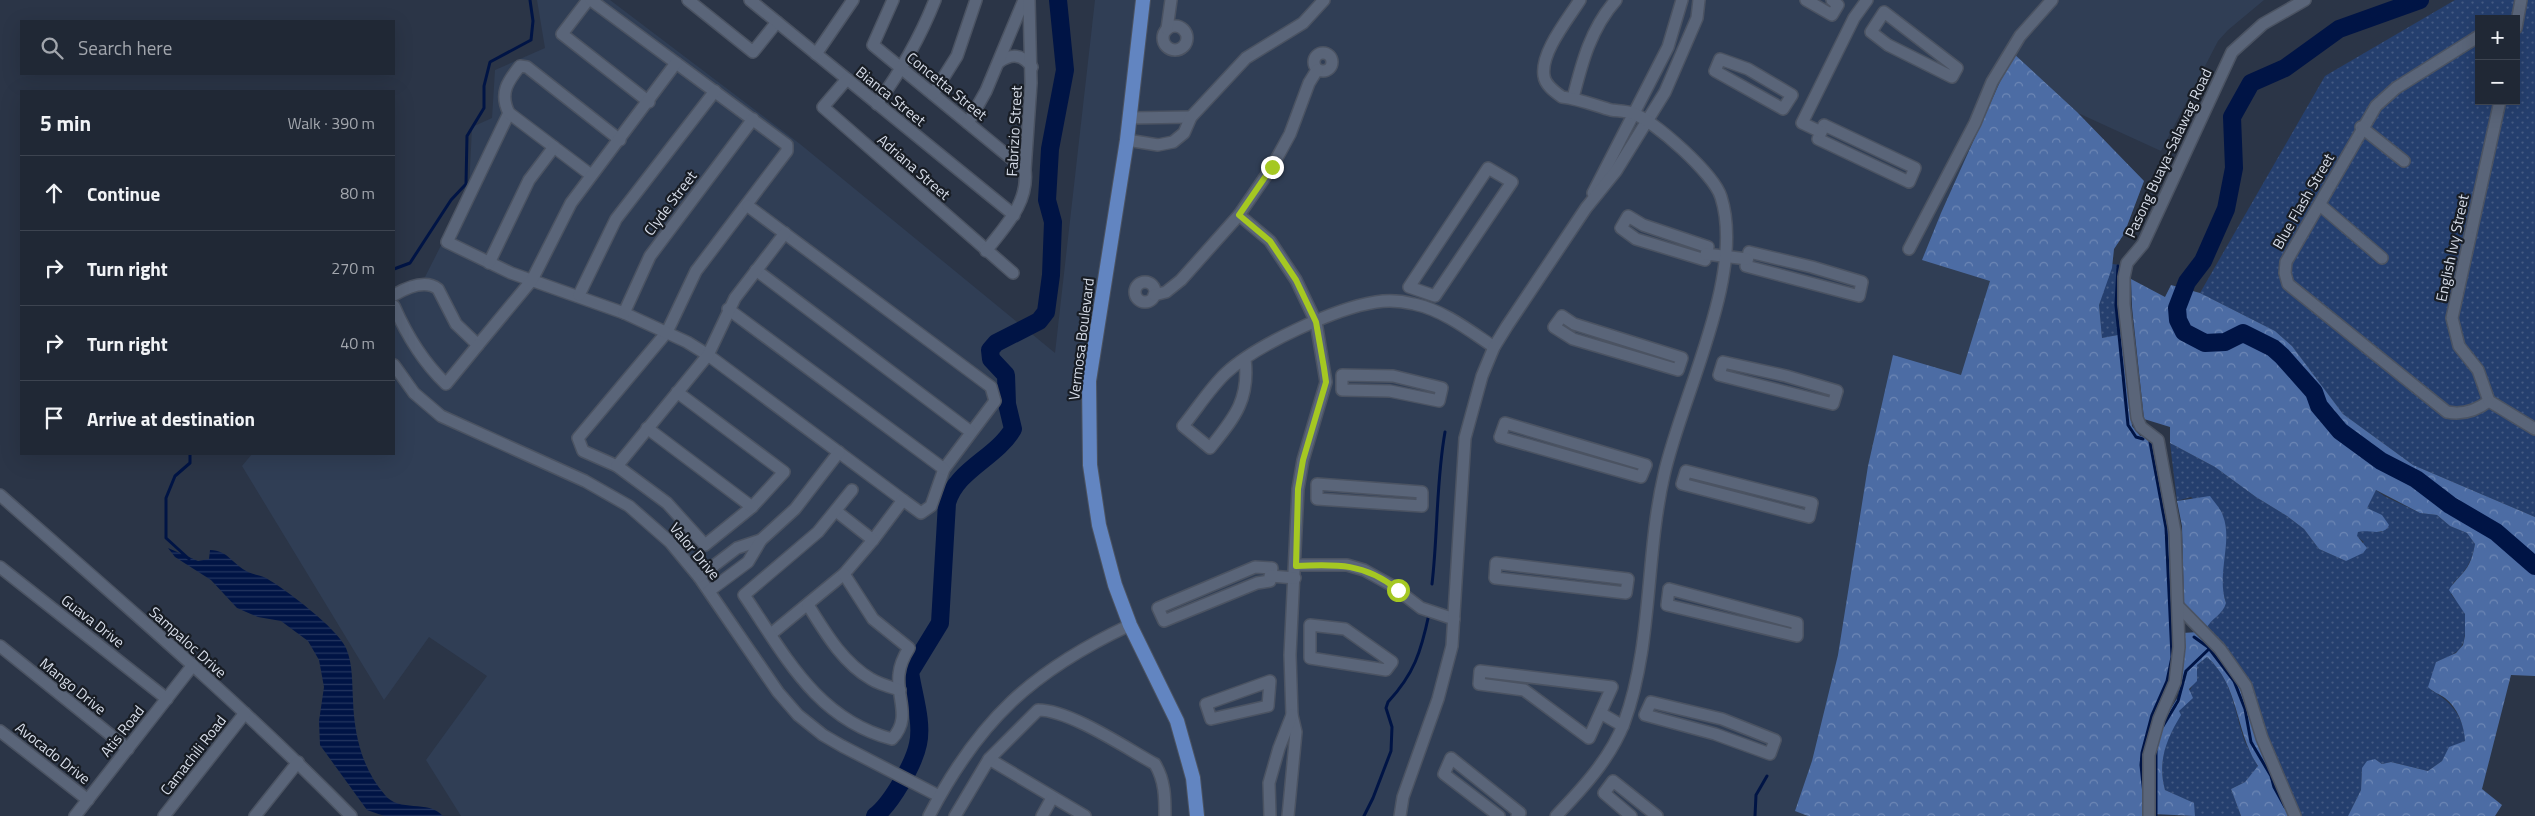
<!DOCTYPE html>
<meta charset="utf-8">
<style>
:root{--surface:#202835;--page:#28303d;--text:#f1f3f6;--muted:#a2a6ad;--line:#3d4450}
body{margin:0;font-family:"Titillium Web",sans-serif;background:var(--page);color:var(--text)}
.controls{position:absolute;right:15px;top:15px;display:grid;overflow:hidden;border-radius:0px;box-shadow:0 5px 20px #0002}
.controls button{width:45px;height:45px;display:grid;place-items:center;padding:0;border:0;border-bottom:1px solid var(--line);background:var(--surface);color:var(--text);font:25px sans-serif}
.stop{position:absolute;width:15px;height:15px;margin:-11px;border:4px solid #a5c822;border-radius:50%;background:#fff}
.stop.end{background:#a5c822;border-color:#fff;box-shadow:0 1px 5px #0008}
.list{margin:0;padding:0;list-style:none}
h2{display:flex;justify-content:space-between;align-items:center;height:65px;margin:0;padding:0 20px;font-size:21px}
h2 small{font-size:16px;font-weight:400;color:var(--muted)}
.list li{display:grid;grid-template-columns:32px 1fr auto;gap:15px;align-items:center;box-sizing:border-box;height:75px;padding:0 20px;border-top:1px solid var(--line)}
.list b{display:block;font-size:19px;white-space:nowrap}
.list em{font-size:16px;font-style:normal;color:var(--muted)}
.icon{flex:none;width:28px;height:28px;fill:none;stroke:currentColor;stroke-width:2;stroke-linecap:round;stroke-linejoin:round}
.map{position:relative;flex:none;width:2535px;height:816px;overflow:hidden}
.search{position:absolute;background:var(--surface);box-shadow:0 5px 20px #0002;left:20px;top:20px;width:375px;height:55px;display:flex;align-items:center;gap:12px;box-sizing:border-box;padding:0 18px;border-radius:0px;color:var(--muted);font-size:19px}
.panel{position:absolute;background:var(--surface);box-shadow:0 5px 20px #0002;left:20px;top:90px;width:375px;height:365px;border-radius:0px}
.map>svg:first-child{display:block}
</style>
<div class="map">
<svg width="2535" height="816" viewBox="0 0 2535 816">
<defs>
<pattern id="grass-dots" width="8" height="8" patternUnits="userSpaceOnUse" patternTransform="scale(1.25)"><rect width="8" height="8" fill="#253f6e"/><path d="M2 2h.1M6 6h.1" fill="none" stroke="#445a83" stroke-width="1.8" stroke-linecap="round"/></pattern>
<pattern id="forest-crowns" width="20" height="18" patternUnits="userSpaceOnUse" patternTransform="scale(1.25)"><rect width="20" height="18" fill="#4c6ca4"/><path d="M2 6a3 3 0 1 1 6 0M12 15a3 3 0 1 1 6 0" fill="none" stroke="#6d87b5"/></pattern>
<pattern id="water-rules" width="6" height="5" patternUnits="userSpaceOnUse" patternTransform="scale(1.25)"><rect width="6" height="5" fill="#001445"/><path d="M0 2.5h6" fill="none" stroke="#243660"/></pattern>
</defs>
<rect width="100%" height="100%" fill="#2b3547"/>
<!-- built -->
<polygon fill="#303e55" points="537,0 610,0 800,144 1055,353 1095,0 2264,0 2228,30 2218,41 2161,151 2078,113 2144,181 2124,234 2114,249 2112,268 2123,816 461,816 426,760 487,676 429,637 384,700 242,466 252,454 394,454 394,288 399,285 424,279 469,190 472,127 492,118 495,70 545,48"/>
<!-- grass -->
<g fill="url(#grass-dots)" fill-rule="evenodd">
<path d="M2455,0h80v517l-122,-52 -70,-51 -51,-68 -17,-15 -75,-38 125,-217zM2479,19h37v82h-37z"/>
<polygon points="2112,264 2121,265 2119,281 2123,334 2102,338 2099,305"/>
<path d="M2170,443l45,24 41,30 31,19 17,13 15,20 27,12 18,-19 -8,-6 2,-4 7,-2 17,2 -7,-20 -9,-4 10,-18 8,6 36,17 17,2 13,11 17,7 8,11c-3,17 -9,27 -22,39l-2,11c3,5 7,8 11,12 4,6 3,13 3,20 1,24 -8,27 -29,36l-5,28c20,12 33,26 34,51l-16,7 -7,13 -14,10 -37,-9 -9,2 -7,-5 -13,9 -1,22 -13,26h-50l-92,-187 4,-8 16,-18 -5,-18 4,-58 -34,-30 -14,4z"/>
<path d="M2207,657c26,23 27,54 38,85 4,8 9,17 13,25l-13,15 -14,7 10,27h-46l-2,-13 -28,-13c-9,-31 5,-62 19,-89 8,-16 13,-18 13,-36z"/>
</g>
<!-- forest -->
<g fill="url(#forest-crowns)">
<polygon points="2013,53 2077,112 2144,181 2124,234 2114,249 2112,268 2099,305 2102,338 2123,334 2132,426 2140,436 2152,438 2170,528 2174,674 2158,713 2146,816 1808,816 1795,811 1812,761 1838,655 1868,466 1893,355 1961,375 1990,281 1922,260 1941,213"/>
<path d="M2131,279l34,18 6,-12 29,8 75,38 17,15 51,68 70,51 122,52v159l-24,-1 -29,114 20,16 -7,11h-147l13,-26 1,-22 5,-7 8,-2 7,5 9,-2 37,9 14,-10 7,-14 16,-6c-1,-16 -7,-33 -20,-43 -6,-4 -12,-6 -17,-11l8,-25 20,-9 7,-8 2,-9v-22l-16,-24c4,-7 8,-10 13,-16 8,-8 11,-19 13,-30l-8,-11 -17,-7 -13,-11 -17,-2 -44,-23 -9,18 15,7 7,10c-5,12 -20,4 -31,7l-1,4 10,12 -4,5 -17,8 -27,-12 -15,-20 -17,-13 -31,-19 -41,-30 -45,-24v-16l-26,-8 -12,-112z"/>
<path d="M2210,496c4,6 11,13 13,20 10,26 -7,58 3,87 -3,12 -15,15 -20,26l-22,-23 -2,-80 -5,-25z"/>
<path d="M2199,632l43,54 51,130h-52l-10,-27 14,-7 13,-16c-23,-34 -18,-80 -51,-109l-10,8v16l-8,8 4,9 -14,13 2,4c-14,23 -24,46 -16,75l29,13 1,13 -42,-2v-59l6,-27 19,-31 6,-36 -2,-28z"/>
</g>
<!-- water -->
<path fill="url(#water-rules)" d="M168,548l30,13 11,-2 1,-9c18,0 23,15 38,22 6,3 12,3 18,6 19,11 71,50 80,70 7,16 6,35 7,52 1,34 9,69 32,95 14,18 43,4 58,21h-59l-17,-6 -47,-65 -1,-24 5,-34 -5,-27 -11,-19 -27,-20 -23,-4 -21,-9 -26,-28 -36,-23z"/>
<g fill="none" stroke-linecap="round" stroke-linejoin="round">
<!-- stream -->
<g stroke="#001445" stroke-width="3">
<polyline points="2118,266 2116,305 2128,425 2136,437 2143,439"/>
<polyline points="394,269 410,263 451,200 466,184 467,136 484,108 484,86 490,62 531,40 533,21 530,0"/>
<polyline points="189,559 166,538 166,498 175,476 190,463 190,454"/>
<path d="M1432,584c6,-51 4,-102 13,-152"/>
<polyline points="2194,637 2208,647 2234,681 2245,709 2251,742 2271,776 2274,787 2285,807"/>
<polyline points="2163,726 2178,701 2186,671 2209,649"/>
<polyline points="2156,751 2156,816"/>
<polyline points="2144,794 2141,765 2142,753 2152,715 2167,681 2172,657 2166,528 2150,442"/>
<path d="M1364,816l9,-18 18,-47 1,-24 -6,-19 2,-6c26,-28 33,-50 41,-88"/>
<polyline points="1755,816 1756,795 1767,776"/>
</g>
<!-- river -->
<g stroke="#001445" stroke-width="18">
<polyline points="2420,0 2339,29 2285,68 2251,83 2232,117 2234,168 2226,209 2203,261 2187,282 2177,308 2178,320 2184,332 2205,343 2225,342 2243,333 2273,348 2282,356 2314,392 2319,406 2340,431 2381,461 2416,479 2450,505 2496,532 2535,566"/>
<path d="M875,816c16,-12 39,-52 43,-72 5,-22 -5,-50 -8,-72l30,-49 7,-120c9,-33 49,-45 66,-74l-6,-25 -1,-29 -15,-16 -1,-9 6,-7 43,-22 7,-9 5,-37 2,-53 -6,-22 3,-51 15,-79 -7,-70"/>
</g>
<!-- minor casing -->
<g stroke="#4b5362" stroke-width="14">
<g id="minor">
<polyline points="588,0 562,34 649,102"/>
<polyline points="591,0 787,145 787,151 696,271 667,332 578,438 583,451 617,466"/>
<polyline points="688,0 753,52 777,22"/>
<polyline points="750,0 1014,215"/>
<polyline points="893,0 873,45 1025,170"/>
<polyline points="1806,0 1832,15 1838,5 1832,0"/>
<polygon points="1884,12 1957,68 1952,77 1888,45 1871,32"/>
<circle cx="1175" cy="38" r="12"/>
<polyline points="2516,28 2521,0"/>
<polyline points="1167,29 1171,0"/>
<path d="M2479,36l-83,52 -20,18 -90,156 -1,11 3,11 159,128c16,3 29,-1 42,-11"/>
<circle cx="1323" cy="62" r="9"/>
<polyline points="816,54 853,0"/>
<polygon points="1720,59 1748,69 1792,95 1783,109 1715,71"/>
<path d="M999,62c13,-9 23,-8 33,5"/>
<polyline points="847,79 823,107 1013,273"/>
<polyline points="933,94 957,56 976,0"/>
<path d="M1573,98c9,-36 18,-70 43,-98"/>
<polyline points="2500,101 2452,318 2459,346 2478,370 2489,401 2535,429"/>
<path d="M877,104c24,-33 43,-66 58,-104"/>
<polyline points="509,113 447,242 511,273 624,313 687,342 708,355 903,500"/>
<polyline points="1130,118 1191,117"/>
<polyline points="968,123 986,91 1024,0"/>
<polygon points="1824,125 1915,168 1909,182 1818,139"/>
<polyline points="2361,127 2404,161"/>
<polyline points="1821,132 1802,123 1854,18 1867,0"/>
<polyline points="1127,140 1158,145 1173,142 1184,133 1191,117 1246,58 1303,23 1324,0"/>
<polygon points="1488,168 1512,182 1435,296 1409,287"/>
<path d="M591,175l-82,-62c-10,-20 -1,-32 11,-47l7,1 93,73"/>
<polyline points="1593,193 1668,47 1682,0"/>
<polyline points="2320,205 2382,258"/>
<polyline points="748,206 991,387 995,401 944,469 931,506 921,513 903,500 873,540 844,574 771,634"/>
<polyline points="1239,215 1270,241 1296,280 1316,322 1326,382 1303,460 1298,489 1290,655 1292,715 1296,732 1288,816"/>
<polygon points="1628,216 1643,225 1708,247 1705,260 1636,239 1621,228"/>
<polyline points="1909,249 1975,123 1992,82 2020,36 2052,0"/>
<path d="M986,251c19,-25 43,-48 39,-81l6,-87 -2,-83"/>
<polygon points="1749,252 1812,267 1862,282 1859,296 1746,266"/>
<polyline points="1706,254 1747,259"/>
<polyline points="489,263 529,180 554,147"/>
<polyline points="756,270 971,432"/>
<circle cx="1145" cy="292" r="10"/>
<path d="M394,295c12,-7 31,-16 44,-6l18,35 22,21 54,-65 39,-77 105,-140"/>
<polyline points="579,295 616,219 715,91"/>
<polyline points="1154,295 1166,292 1181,280 1239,215 1272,167 1290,134 1309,83 1317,70"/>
<path d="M394,306c13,30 28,55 52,78l32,-39"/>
<polyline points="728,309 944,469"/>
<polyline points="624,313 650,256 753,119"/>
<polygon points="1562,316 1574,324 1682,358 1678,370 1573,339 1554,327"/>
<path d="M1245,359c5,41 -11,59 -35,89l-27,-22c14,-17 27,-38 43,-53 30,-28 110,-65 150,-71 12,-2 26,-1 38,2 29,6 56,27 80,43"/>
<polygon points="1723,362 1786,376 1837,391 1833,404 1719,375"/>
<polyline points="394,365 414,393 441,416 585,481 629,506 670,542 699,577 778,692 798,715 823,735 842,746 939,796"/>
<polygon points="1342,375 1393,376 1442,388 1439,401 1390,391 1342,390"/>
<polyline points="677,392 784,472 752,507 705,545 667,503 617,466 708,355 735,298 785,233"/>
<polygon points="1505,423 1646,465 1641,477 1500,437"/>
<polyline points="647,428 752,507"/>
<polygon points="1686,471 1812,503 1809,517 1682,484"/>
<polygon points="1317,484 1422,492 1422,506 1317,499"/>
<path d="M0,495c119,105 240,208 351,321"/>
<polyline points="836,511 873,540"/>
<polygon points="1496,563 1628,579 1626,593 1495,578"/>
<polyline points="1296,565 1347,565 1364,570 1391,585 1421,608 1454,619"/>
<polyline points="0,567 167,699"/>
<polygon points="1255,567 1272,568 1270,581 1257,583 1164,621 1158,608"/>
<path d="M844,574l29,45 36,29c-5,8 -9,16 -10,26 -3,24 13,44 -7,65 -76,-20 -107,-84 -148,-144l74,-63 34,-42"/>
<polyline points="1270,576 1295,578"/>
<polyline points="699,577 737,548 761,540"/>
<polygon points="1669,589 1797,623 1797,636 1667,605"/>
<polyline points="709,591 748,562 761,540 795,509 839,452"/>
<path d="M808,605c17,27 34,57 63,74 8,5 19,8 29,11"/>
<polyline points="2178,606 2220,649 2246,686 2262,738 2295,816"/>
<polygon points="1310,625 1345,629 1392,662 1386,670 1310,658"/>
<polyline points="0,646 128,749"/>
<polygon points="1480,671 1612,687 1589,738 1524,690 1479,684"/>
<polygon points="1270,681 1268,706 1211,719 1206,704"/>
<polygon points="1651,702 1722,719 1775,740 1770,754 1715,734 1645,715"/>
<polyline points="1602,714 1623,726"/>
<polyline points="0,731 88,800"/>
<polyline points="989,759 1085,816"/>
<polyline points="75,816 193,665"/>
<polyline points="164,816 245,713"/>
<polyline points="255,816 298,762"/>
<path d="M929,816c50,-96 103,-145 201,-191"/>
<path d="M955,816l34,-57 49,-49c32,0 88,38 117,54 10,17 10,33 10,52"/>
<polyline points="1042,816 1052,798"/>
<polyline points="1270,816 1269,783 1279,748 1292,715"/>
<polyline points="1400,816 1403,797 1438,699 1452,646 1465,438 1482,376 1494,347 1507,326 1586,208 1616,171 1665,92 1697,18 1699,0"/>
<polyline points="1499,816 1444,774 1451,758 1520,813 1517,816"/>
<path d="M1556,816c26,-27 54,-57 68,-93 29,-79 21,-166 40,-248 17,-78 82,-200 57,-278 -7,-23 -66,-76 -89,-84 -6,-2 -14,-2 -21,-3 -17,-5 -32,-11 -49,-13 -7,-5 -17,-12 -18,-21 -4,-23 24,-57 36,-76"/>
<polyline points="1631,816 1604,793 1613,781 1657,816"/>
<polyline points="2149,816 2149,755 2159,719 2175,682 2179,647 2175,532 2158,440 2141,427 2137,418 2124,304 2124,277 2127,263 2143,244 2232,52 2263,24 2305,0"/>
</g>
</g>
<!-- major casing -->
<g stroke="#4b5362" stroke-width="16">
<polyline id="major" points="1143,0 1127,140 1089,381 1090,465 1099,525 1115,585 1130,625 1177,721 1193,778 1197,816"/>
</g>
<!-- minor -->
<use href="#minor" stroke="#5a6579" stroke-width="11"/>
<!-- major -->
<use href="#major" stroke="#6285c1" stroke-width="14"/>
</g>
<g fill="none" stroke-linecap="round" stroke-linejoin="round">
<!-- route -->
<path stroke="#a5c822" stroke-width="6" d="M1272,167l-33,48 31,26 26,39 20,42 8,46 2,14 -23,78 -5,29 -2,77c41,-2 69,-3 102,24"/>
</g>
<g text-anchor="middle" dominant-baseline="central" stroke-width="4.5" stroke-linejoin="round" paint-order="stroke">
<!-- street labels -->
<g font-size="15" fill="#d7dde9" stroke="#181d25">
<text transform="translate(947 86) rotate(39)">Concetta Street</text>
<text transform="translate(891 96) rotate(39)">Bianca Street</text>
<text transform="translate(1014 131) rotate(-87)">Fabrizio Street</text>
<text transform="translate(2168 153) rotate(-65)">Pasong Buaya-Salawag Road</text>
<text transform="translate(914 167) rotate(41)">Adriana Street</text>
<text transform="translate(2303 201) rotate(-60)">Blue Flash Street</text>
<text transform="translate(670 203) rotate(-53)">Clyde Street</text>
<text transform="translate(2452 248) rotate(-78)">English Ivy Street</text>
<text transform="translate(1081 339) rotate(-83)">Vermosa Boulevard</text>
<text transform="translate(695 551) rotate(50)">Valor Drive</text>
<text transform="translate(93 621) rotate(38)">Guava Drive</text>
<text transform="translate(188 642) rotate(42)">Sampaloc Drive</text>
<text transform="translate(73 686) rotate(39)">Mango Drive</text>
<text transform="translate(122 731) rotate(-52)">Atis Road</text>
<text transform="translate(53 753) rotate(38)">Avocado Drive</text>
<text transform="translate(193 755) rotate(-52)">Camachili Road</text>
</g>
</g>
</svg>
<div class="controls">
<button>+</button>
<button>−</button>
</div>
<div class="stop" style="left:1398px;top:590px"></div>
<div class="stop end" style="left:1272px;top:167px"></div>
<div class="search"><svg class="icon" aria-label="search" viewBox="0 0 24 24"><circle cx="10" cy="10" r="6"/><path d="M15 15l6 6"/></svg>Search here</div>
<section class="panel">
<h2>5 min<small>Walk · 390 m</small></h2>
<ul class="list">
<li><svg class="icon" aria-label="ahead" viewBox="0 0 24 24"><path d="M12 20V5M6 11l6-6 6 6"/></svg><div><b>Continue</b></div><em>80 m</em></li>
<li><svg class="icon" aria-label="right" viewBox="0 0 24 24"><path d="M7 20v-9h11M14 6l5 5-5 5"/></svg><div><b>Turn right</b></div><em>270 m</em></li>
<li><svg class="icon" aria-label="right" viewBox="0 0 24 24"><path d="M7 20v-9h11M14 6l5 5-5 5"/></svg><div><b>Turn right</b></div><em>40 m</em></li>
<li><svg class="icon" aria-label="arrive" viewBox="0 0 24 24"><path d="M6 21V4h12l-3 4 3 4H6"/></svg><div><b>Arrive at destination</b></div></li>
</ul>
</section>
</div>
